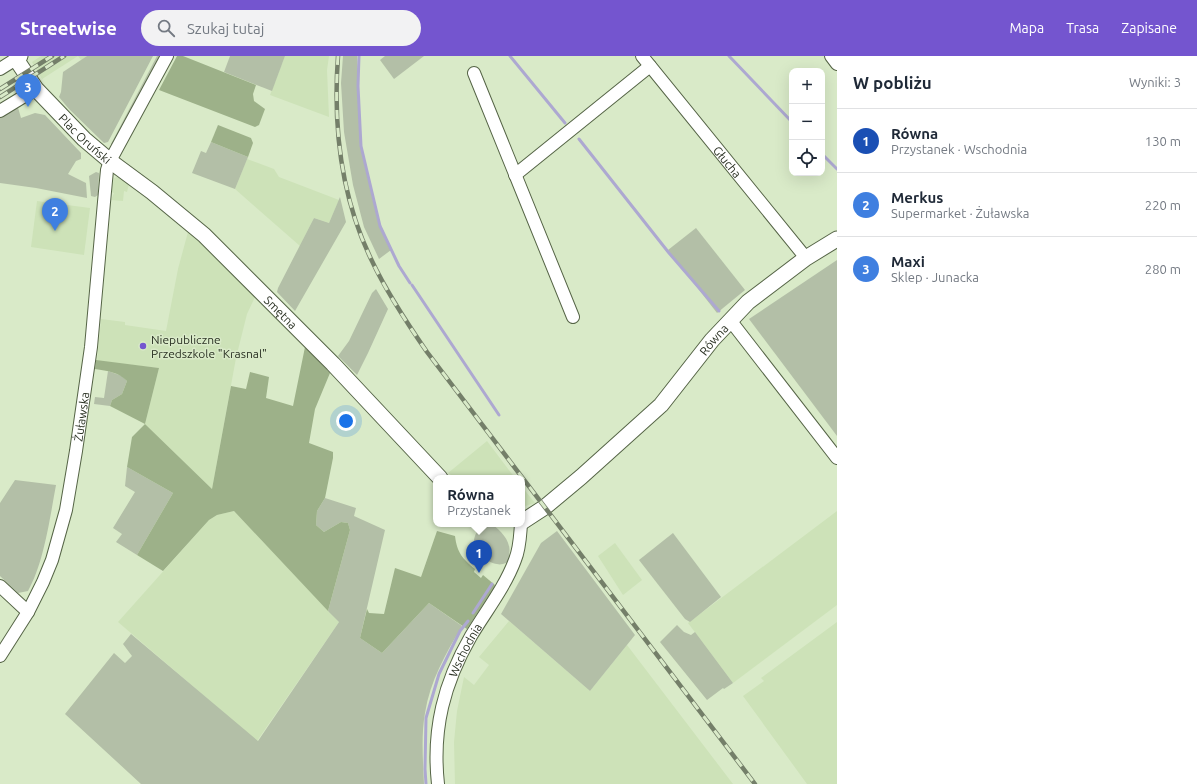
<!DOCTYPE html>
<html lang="pl">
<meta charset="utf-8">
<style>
:root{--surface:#fff;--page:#f2f2f3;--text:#1f2937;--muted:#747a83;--line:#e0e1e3;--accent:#7455cf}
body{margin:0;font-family:Ubuntu,sans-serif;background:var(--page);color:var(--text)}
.controls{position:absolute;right:12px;top:12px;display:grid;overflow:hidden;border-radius:8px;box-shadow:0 4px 16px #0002}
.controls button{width:36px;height:36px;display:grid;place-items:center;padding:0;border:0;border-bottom:1px solid var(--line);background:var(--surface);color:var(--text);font:20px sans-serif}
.you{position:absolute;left:346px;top:365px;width:14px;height:14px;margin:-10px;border:3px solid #fff;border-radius:50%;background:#1a73e8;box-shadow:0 0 0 6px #1a73e833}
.badge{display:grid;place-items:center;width:26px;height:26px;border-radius:50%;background:var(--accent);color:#fff;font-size:13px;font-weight:700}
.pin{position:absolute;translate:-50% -33px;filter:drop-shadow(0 1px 2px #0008)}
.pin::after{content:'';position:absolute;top:21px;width:14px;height:12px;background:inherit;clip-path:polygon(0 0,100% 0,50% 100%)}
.popup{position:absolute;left:433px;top:419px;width:92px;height:52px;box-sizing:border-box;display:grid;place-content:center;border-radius:8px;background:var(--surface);filter:drop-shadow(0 1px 3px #0005);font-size:13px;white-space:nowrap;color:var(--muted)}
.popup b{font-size:15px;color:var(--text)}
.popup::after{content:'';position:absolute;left:50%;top:100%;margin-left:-8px;border:8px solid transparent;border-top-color:var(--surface)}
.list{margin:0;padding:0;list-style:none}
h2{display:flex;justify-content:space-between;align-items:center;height:52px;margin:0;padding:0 16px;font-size:17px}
h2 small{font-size:13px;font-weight:400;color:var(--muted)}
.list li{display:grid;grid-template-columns:26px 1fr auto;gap:12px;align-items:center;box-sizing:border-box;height:64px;padding:0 16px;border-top:1px solid var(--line)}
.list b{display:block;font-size:15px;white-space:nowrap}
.list p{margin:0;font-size:13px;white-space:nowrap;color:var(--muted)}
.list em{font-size:13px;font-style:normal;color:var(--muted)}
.icon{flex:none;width:22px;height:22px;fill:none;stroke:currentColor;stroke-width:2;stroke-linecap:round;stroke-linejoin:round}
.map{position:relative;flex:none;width:837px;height:728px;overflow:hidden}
header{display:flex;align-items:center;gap:24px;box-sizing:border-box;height:56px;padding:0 20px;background:var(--accent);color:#fff}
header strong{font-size:19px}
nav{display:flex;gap:22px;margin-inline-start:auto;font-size:14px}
.search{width:280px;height:36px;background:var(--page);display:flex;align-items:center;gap:10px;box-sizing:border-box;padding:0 14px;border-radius:22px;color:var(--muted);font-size:15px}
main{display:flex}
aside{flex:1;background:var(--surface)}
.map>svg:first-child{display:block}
</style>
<header>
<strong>Streetwise</strong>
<div class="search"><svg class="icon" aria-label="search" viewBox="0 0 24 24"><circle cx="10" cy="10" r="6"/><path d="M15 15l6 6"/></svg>Szukaj tutaj</div>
<nav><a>Mapa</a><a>Trasa</a><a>Zapisane</a></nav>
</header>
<main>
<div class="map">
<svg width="837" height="728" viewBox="0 0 837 728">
<rect width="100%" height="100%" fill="#d9eac8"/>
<!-- built -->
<g fill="#cde2b8">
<polygon points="41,0 87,0 81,4 78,0 42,23 32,6"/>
<polygon points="285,0 329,0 327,14 329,61 270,39"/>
<polygon points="247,103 274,113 279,121 339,144 329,167 314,162 300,190 235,133"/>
<polygon points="117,121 129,128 127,136 124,135 123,145 111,144 114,137 111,136 114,122"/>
<polygon points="37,145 90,152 84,199 31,191"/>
<polygon points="188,176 217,202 255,241 247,258 236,302 212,433 145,368 159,312 97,305 101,263 125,266 125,269 166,275 178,213"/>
<polygon points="487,385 515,422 455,422 448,417"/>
<polygon points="522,431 535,447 522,451"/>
<polygon points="234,455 339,566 257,685 118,566 209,464 217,459"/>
<polygon points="837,455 837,549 733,627 688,567"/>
<polygon points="615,487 642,524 623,539 598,500"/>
<polygon points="509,565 590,635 627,589 733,728 455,728 454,686 457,655 464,621 474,629 489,609 479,601"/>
<polygon points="837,566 837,728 807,728 743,640 764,625 761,622"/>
</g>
<!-- green -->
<g fill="#b3bfa7">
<polygon points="87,0 153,0 108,86 104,87 69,53 59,41 61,36 63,16"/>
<polygon points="157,0 162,0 114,90 111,88"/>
<polygon points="230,0 285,0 272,35 224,16"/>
<polygon points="343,0 357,0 361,90 380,170 391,194 379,203 364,171 353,129 344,76 341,27"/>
<polygon points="385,0 424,0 394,23 380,4"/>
<polygon points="17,48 21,62 35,57 45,59 81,97 81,103 76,105 68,118 86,127 87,142 36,132 0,127 0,58"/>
<polygon points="211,86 248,101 235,133 192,117 201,95 206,97"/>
<polygon points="96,116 99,117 98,139 95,141 91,140 89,120"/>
<polygon points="340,141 346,166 295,255 277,236 278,232 314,162 329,167"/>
<polygon points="696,172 745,234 717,257 668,194"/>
<polygon points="837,204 837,380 749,263"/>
<polygon points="376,233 388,253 368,297 357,319 338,300 349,285 372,237"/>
<polygon points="108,315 122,320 127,325 122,338 112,344 110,350 94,348 95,341 104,342"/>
<polygon points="127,411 173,437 137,499 116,486 122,478 113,472 135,436 125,430"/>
<path d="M15,424l41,5c-6,32 -12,78 -28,106l-10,2 -18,-17v-73z"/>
<path d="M325,442l31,10 -2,8 31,14 -25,108 22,15 47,-50 33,23c-16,27 -32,55 -37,87 -4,22 -2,49 -1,71h-283l-76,-70 49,-61 11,10 7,-7 -9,-12 8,-10 127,107 81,-119 -11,-11 22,-81 -2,-7 -7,-1 -17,10 -8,-7 1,-14z"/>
<path d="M482,468h10c10,8 20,18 17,31 0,5 1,5 -3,8 -3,1 -6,2 -9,1 -9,-1 -22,-11 -23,-20 -1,-7 4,-15 8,-20z"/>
<polygon points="557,475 635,579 590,635 501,558 541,487"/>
<polygon points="673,477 721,541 690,566 685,563 639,504"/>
<polygon points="677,569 684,576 691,579 695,576 733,627 724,633 723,632 707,644 660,586"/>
</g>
<!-- forest -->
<g fill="#9db189">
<polygon points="177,0 183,0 256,29 253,38 254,45 265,53 259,69 255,71 159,34"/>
<polygon points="218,69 251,82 253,87 248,101 211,86"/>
<path d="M305,291l25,26 -15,36 -6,34 24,9v6l-8,40 -8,13 -1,14 8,7 17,-10 7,1 2,7 -22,81 -94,-100 -17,4 -8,5 -46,51 -26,-16 36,-62 -46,-26 5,-30 13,-13 -35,-18 2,-6 10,-6 5,-13c-9,-9 -19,-10 -32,-12l1,-9 63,8 -14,56 67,65 19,-103 15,3 4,-17 19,5 -3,21 27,8z"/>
<path d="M437,475l18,5c2,17 8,23 20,33l-1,3 7,6 2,-3 12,10 -1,3 -27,41 -38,-26 -47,50 -22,-15 7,-29 2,4 15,1 11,-46 26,9z"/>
</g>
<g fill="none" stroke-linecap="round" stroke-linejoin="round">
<!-- stream -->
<g stroke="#ada8d1" stroke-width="3">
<polyline points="359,0 358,30 361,90 380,170 399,210 410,227"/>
<polyline points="510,0 565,67"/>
<polyline points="729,0 792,66"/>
<polyline points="579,83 669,197 719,255"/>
<polyline points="822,98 837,113"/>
<polyline points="412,229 499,359"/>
<polyline points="473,557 492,528"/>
<polyline points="426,728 425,713 426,662 439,618 460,575 468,565"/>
</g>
<!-- minor casing -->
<g stroke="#556446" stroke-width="14">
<g id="minor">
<path id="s1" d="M642,0l164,202"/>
<polyline points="831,0 837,8"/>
<polyline points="0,13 16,3"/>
<polyline points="474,17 573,261"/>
<polyline points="0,55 36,33"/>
<polyline points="515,119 650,10"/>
<polyline points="730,264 837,402"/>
<polyline points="0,530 28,556"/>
<path id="s2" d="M0,600l28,-44 15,-30 9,-22 14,-50 10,-59 15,-104 13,-145 3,-32 3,-9 57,-105"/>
<path id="s3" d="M438,728c-6,-55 6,-101 33,-148 15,-25 34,-49 44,-76 5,-12 5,-24 6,-36"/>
</g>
</g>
<!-- tertiary casing -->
<g stroke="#556446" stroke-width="17">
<g id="tertiary">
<path id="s4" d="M20,0l-4,3 20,30 48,50 26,22 42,31 52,43 129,129 107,114"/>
<path id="s5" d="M522,466l23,-15 36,-30 80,-72 51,-65 36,-38 58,-44 31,-19"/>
</g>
</g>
<!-- minor -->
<use href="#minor" stroke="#fff" stroke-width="12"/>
<!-- tertiary -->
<use href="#tertiary" stroke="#fff" stroke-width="15"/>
<!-- rail casing -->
<g stroke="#747f69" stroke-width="4.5">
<g id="rail">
<path d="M338,0c-5,69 3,142 34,205 15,32 35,62 55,91l328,432"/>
<polyline points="0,33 52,0"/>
<polyline points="0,41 64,0"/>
</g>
</g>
<!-- rail -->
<use href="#rail" stroke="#d9eac8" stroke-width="3" stroke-dasharray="9" stroke-linecap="butt"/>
</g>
<!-- markers -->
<circle fill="#7455cf" stroke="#d9eac8" stroke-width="1.5" cx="143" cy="290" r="4"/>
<g text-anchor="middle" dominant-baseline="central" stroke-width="3" stroke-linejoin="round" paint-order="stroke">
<!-- street labels -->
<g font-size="12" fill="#2b3224" stroke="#d9eac8">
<text stroke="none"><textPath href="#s4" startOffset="111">Plac Oruński</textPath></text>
<text stroke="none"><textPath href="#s1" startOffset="136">Głucha</textPath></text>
<text stroke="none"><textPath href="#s4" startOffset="373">Smętna</textPath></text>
<text stroke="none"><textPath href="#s5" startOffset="266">Równa</textPath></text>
<text stroke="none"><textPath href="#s2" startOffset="256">Żuławska</textPath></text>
<text stroke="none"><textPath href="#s3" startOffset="139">Wschodnia</textPath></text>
</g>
<!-- poi labels -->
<g font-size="12" fill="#2b3224" stroke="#d9eac8" text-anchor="start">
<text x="151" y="283">Niepubliczne<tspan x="151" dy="14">Przedszkole "Krasnal"</tspan></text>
</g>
</g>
</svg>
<div class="controls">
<button>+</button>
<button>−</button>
<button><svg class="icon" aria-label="locate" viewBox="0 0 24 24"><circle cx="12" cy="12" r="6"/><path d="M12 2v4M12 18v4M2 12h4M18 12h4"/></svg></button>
</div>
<div class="you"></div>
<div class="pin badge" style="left:479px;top:517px;background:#1a4fb4">1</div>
<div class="popup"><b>Równa</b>Przystanek</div>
<div class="pin badge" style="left:55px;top:175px;background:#3f7fe0">2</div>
<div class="pin badge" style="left:28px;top:51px;background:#3f7fe0">3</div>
</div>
<aside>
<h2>W pobliżu<small>Wyniki: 3</small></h2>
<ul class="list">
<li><span class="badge" style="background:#1a4fb4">1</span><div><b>Równa</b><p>Przystanek · Wschodnia</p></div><em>130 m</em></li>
<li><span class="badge" style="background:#3f7fe0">2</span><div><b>Merkus</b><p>Supermarket · Żuławska</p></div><em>220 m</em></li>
<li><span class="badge" style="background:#3f7fe0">3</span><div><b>Maxi</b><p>Sklep · Junacka</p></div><em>280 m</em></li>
</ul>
</aside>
</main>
